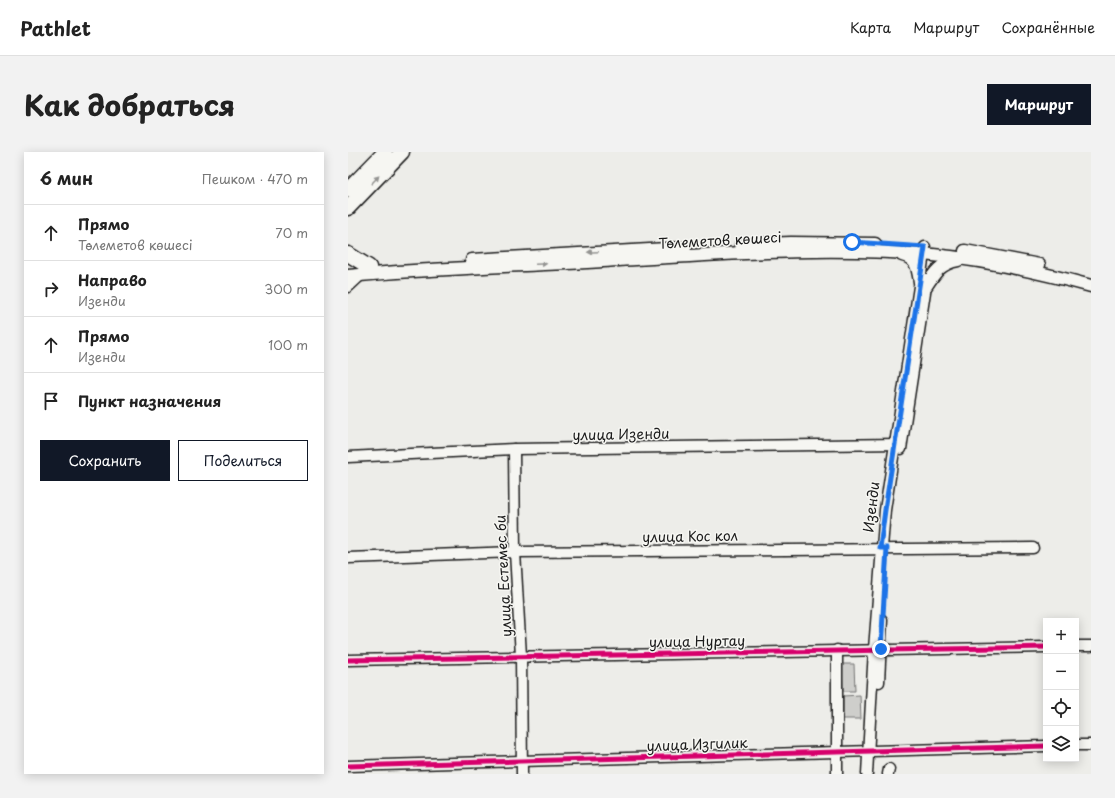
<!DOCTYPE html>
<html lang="ru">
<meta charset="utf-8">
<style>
:root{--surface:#fff;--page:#f2f2f2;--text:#222;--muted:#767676;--line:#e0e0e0;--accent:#111827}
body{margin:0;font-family:"Playpen Sans",sans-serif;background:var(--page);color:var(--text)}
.controls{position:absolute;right:12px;bottom:12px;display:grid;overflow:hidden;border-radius:0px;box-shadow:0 2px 10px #0003}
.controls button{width:36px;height:36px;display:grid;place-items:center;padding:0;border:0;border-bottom:1px solid var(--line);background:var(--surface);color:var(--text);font:20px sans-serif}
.stop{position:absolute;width:12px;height:12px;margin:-9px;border:3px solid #1a73e8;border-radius:50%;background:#fff}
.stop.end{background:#1a73e8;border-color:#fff;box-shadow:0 1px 4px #0008}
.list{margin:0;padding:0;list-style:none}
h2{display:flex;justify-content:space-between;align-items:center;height:52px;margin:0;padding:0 16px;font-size:17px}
h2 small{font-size:13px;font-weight:400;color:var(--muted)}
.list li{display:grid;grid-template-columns:26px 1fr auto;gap:12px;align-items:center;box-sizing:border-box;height:56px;padding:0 16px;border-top:1px solid var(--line)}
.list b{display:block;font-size:15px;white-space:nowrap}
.list p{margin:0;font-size:13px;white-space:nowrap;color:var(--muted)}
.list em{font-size:13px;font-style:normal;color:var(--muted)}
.actions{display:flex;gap:8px;padding:12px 16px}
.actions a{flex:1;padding:9px 0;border:1px solid var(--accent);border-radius:0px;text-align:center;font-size:14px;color:var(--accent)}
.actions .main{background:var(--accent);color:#fff}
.icon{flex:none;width:22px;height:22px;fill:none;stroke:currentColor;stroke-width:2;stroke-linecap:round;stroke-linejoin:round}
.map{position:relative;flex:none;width:743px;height:622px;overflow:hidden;border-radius:0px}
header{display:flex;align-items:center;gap:24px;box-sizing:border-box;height:56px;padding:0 20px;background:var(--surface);border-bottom:1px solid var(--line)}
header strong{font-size:19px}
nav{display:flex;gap:22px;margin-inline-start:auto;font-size:14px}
.intro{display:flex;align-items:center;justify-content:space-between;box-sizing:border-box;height:96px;padding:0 24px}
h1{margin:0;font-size:28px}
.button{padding:10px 18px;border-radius:0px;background:var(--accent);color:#fff;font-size:14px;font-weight:700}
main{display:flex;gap:24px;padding:0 24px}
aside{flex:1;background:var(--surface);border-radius:0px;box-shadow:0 2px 10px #0003}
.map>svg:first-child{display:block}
</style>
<header>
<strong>Pathlet</strong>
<nav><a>Карта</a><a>Маршрут</a><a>Сохранённые</a></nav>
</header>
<div class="intro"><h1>Как добраться</h1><a class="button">Маршрут</a></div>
<main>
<aside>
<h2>6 мин<small>Пешком · 470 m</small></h2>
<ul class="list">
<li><svg class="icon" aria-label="ahead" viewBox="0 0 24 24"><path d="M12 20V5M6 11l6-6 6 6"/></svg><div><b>Прямо</b><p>Төлеметов көшесі</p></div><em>70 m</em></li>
<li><svg class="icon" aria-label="right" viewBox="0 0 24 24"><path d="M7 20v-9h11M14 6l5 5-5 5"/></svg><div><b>Направо</b><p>Изенди</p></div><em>300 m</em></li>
<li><svg class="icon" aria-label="ahead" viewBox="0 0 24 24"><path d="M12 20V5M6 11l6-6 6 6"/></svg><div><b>Прямо</b><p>Изенди</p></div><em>100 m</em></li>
<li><svg class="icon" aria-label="arrive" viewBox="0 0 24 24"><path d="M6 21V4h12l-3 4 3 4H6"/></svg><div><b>Пункт назначения</b></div></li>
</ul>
<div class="actions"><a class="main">Сохранить</a><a>Поделиться</a></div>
</aside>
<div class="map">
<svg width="743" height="622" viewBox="0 0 743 622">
<rect width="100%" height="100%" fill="#edede9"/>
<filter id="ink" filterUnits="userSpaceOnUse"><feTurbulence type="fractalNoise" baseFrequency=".025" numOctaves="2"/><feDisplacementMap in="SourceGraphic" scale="8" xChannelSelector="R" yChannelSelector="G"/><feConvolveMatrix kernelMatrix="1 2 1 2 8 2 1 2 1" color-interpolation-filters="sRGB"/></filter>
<g filter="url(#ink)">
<!-- green -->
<g fill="#cececb" stroke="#757574">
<polygon points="494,512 506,512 507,539 495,539"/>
<polygon points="512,543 513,567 495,567 495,544"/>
</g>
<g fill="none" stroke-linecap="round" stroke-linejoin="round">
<!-- minor casing -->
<g stroke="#1c1c1c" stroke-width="13">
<g id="minor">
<polyline points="0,135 14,122"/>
<polyline points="166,297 167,400 173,504 174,622"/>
<polyline points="553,297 579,127"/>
<polyline points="0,305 166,297 553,292"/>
<polyline points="0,406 167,400 685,396"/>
<polyline points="728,494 743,494"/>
<polyline points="0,508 698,495"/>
<polyline points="531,530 534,468"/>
<polyline points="728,593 743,593"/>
<polyline points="0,614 698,594"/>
<polyline points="489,622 489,498"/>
<polyline points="519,622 526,497 537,358 577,95"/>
<polyline points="540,622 541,617"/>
</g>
</g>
<!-- major casing -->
<g stroke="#1c1c1c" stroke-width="15">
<g id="major">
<polyline points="393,93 443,91 527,92"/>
<polyline points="617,99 691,113"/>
<path d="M554,103c15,3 16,14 18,27"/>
<polyline points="124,108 337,96"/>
<path d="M0,124c84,-8 170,-10 255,-15 109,-6 220,-16 330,-6 53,5 106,17 158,31"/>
<path d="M578,134c9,-14 15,-23 32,-26"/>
</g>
</g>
<!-- highway casing -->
<g stroke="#1c1c1c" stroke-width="17">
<g id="highway">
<polyline points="0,38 37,0"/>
<polyline points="0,56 54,0"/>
<polyline points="0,102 21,115"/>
</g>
</g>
<!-- minor -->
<use href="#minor" stroke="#f6f6f2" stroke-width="10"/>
<!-- major -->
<use href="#major" stroke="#f6f6f2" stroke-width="12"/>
<!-- highway -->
<use href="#highway" stroke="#f6f6f2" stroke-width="14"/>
<!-- cycleway casing -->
<g stroke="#f6f6f2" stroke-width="8">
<g id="cycleway">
<polyline points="0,508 698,495"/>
<polyline points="0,614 698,594"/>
</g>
</g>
<!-- cycleway -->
<use href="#cycleway" stroke="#d6006c" stroke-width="5"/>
</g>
<!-- one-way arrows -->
<defs><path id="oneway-solid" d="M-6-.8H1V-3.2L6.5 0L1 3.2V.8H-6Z"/></defs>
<g fill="#949492">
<use href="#oneway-solid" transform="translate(27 28) rotate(-46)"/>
<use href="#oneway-solid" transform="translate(245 100) rotate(177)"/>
<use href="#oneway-solid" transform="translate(193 112) rotate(-3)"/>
</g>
</g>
<g fill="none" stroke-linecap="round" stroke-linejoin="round" filter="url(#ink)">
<!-- route -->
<polyline stroke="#1a73e8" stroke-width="5" points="504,90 577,95 537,358 532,396 539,396 533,497"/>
</g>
<g text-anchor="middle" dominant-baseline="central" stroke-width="3" stroke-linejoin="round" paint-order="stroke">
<!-- street labels -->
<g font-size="14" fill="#1c1c1c" stroke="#f6f6f2">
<text transform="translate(372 88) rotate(-3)">Төлеметов көшесі</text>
<text transform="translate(273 282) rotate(-1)">улица Изенди</text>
<text transform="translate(523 355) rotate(-83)">Изенди</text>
<text transform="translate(342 384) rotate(-1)">улица Кос кол</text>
<text transform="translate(155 424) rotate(-93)">улица Естемес би</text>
<text transform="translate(349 489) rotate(-1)">улица Нуртау</text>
<text transform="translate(349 592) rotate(-2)">улица Изгилик</text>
</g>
</g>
</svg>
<div class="controls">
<button>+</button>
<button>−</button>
<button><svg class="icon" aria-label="locate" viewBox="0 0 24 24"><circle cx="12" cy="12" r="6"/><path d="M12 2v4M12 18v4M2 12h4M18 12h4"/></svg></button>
<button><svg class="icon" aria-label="layers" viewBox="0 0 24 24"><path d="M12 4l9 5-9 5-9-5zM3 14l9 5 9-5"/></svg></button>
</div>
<div class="stop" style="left:504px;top:90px"></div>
<div class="stop end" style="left:533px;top:497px"></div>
</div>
</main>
